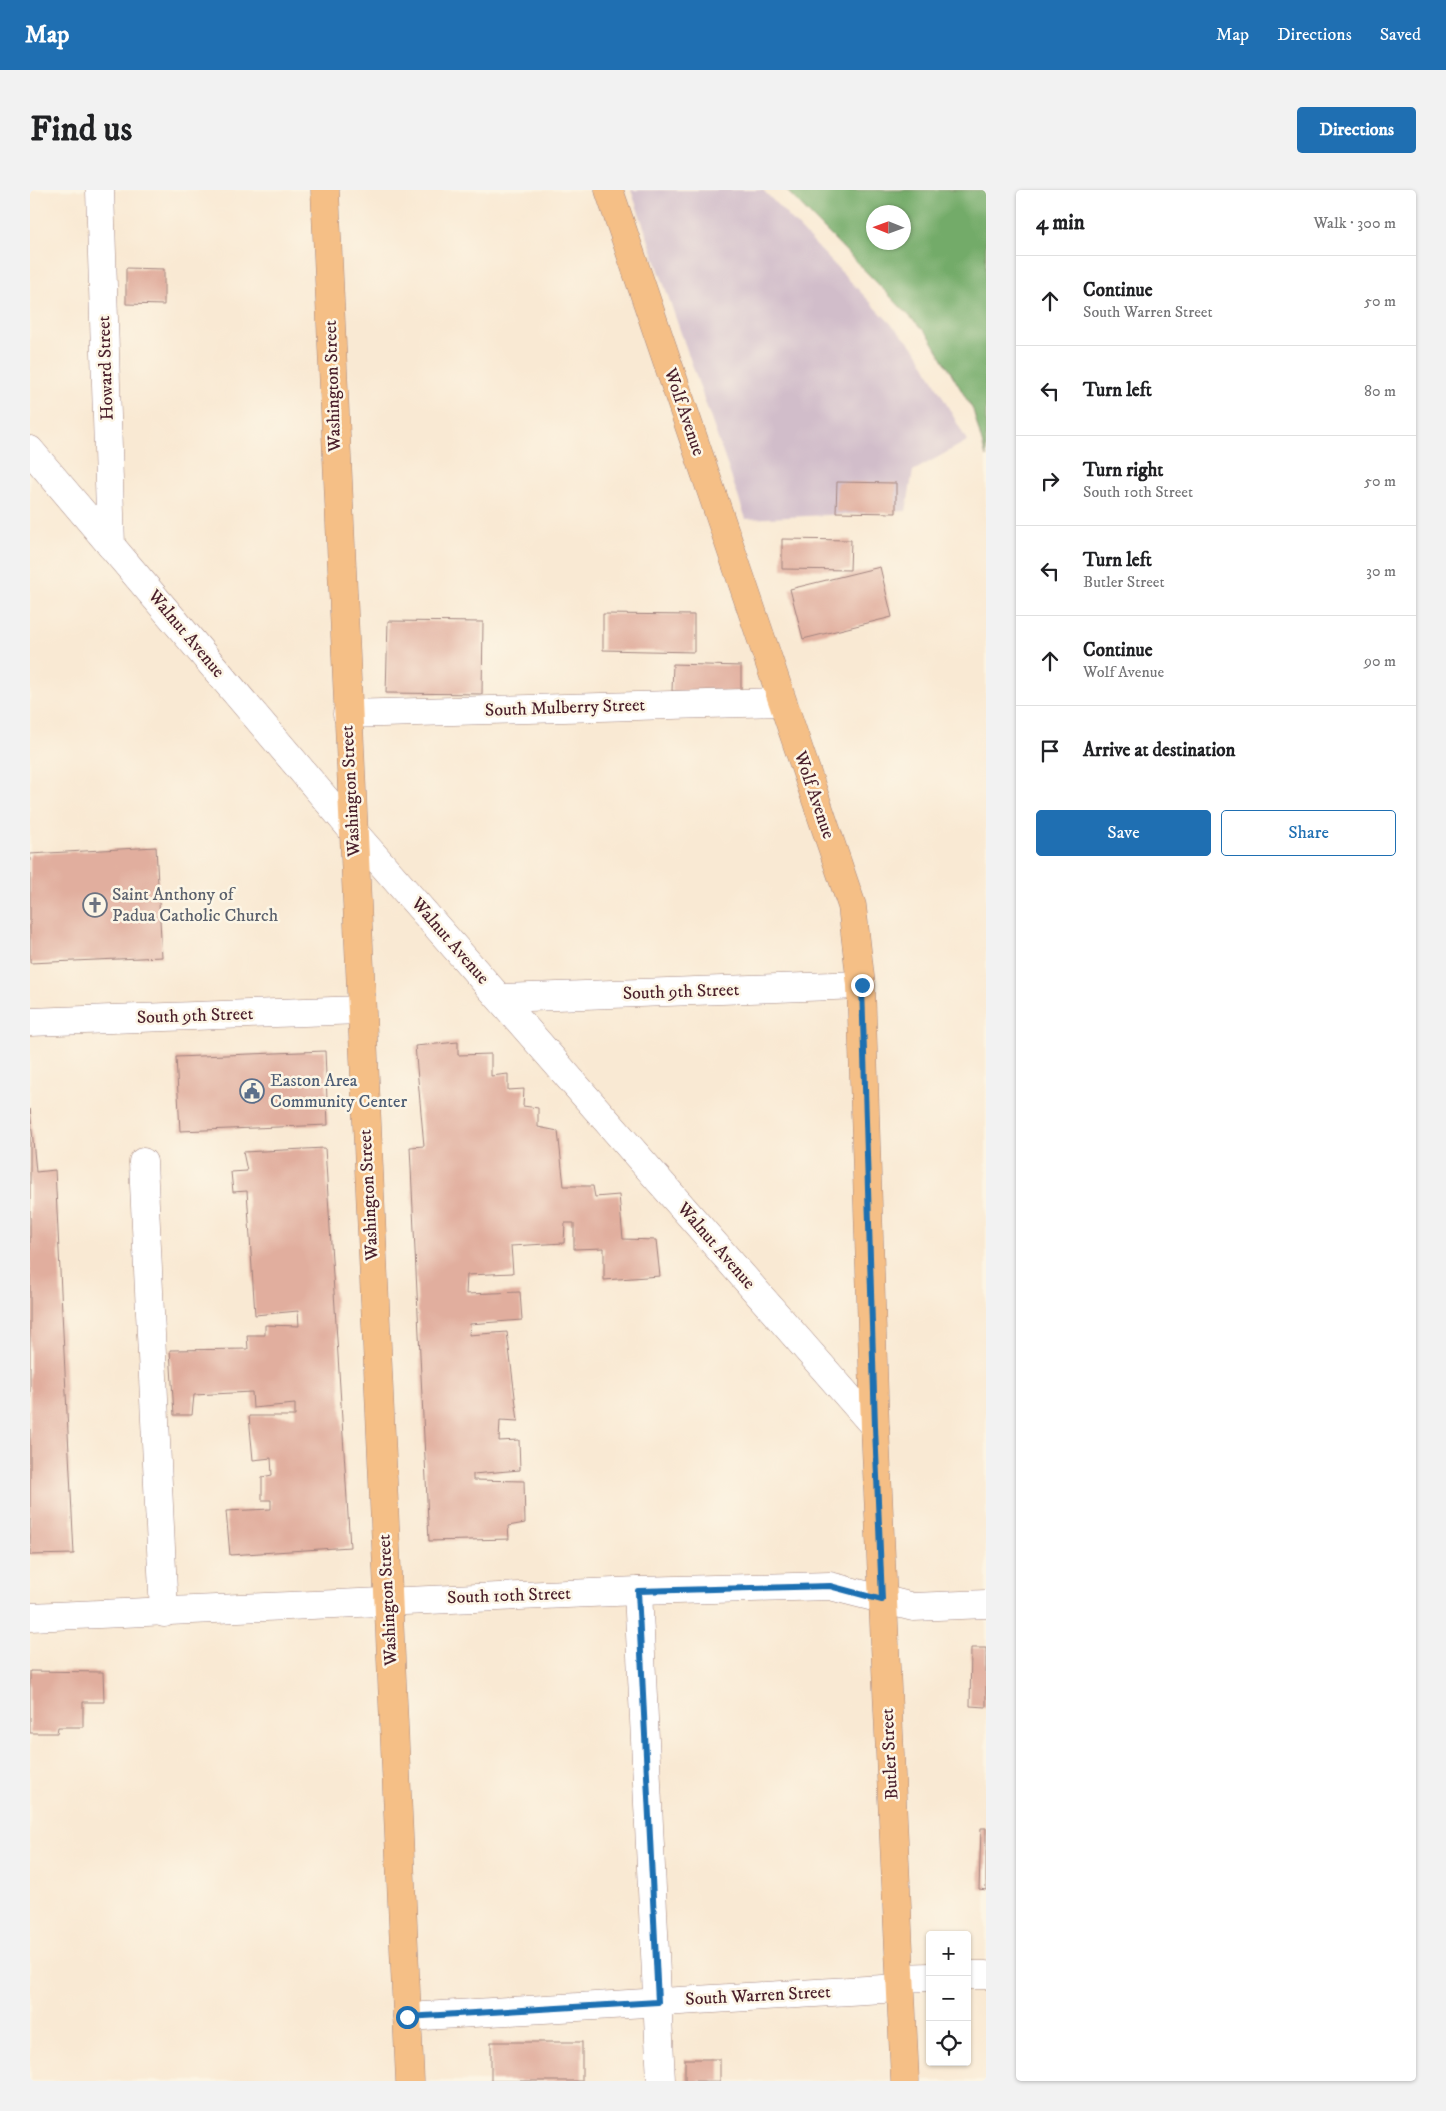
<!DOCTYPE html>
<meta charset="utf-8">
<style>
:root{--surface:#fff;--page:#f2f2f2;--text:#202124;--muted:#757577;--line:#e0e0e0;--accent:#1f6fb2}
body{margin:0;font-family:"IM FELL DW Pica",serif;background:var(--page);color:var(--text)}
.controls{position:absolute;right:15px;bottom:15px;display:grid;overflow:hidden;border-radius:5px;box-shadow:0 1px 4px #0004}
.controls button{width:45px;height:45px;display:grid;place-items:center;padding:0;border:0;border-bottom:1px solid var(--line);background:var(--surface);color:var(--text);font:25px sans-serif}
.compass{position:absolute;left:836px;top:15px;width:45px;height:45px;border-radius:50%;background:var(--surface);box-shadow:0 1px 4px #0004;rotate:271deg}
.stop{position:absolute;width:15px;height:15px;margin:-11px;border:4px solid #1f6fb2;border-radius:50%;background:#fff}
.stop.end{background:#1f6fb2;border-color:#fff;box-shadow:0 1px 5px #0008}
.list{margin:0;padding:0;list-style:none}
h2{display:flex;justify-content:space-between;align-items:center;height:65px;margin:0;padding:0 20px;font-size:21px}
h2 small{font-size:16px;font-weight:400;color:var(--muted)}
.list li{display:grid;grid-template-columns:32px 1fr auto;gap:15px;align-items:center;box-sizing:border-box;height:90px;padding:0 20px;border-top:1px solid var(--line)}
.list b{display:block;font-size:19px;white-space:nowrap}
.list p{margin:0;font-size:16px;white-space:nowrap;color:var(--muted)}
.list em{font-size:16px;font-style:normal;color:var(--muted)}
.actions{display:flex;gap:10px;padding:15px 20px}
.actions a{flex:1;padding:11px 0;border:1px solid var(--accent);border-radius:5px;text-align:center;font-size:18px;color:var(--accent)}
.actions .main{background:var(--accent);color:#fff}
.icon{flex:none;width:28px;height:28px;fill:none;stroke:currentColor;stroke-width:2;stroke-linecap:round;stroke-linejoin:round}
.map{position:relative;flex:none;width:956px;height:1891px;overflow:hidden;border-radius:5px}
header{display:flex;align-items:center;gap:30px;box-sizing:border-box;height:70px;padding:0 25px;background:var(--accent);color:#fff}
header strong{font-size:24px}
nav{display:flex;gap:28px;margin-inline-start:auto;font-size:18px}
.intro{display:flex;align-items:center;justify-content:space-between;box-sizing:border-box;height:120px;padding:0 30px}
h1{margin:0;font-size:35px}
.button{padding:12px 22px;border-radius:5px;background:var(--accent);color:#fff;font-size:18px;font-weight:700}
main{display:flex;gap:30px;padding:0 30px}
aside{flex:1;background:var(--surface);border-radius:5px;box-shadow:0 1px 4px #0004}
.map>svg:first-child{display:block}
</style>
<header>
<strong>Map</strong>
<nav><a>Map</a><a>Directions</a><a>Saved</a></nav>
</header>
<div class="intro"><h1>Find us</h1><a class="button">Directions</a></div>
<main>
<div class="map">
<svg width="956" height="1891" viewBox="0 0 956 1891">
<rect width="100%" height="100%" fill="#fcf5e5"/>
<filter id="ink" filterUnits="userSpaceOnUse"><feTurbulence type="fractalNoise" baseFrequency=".02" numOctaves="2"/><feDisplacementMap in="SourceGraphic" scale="10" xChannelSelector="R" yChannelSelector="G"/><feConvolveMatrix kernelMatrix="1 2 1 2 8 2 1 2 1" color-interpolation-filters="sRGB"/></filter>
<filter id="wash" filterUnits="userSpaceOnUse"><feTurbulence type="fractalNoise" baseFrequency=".0096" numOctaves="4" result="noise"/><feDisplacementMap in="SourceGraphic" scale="20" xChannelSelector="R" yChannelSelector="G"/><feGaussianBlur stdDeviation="1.12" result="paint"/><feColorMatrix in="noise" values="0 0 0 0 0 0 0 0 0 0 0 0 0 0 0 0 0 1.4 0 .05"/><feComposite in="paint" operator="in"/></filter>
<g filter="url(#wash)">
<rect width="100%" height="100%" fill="#f9e9d3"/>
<!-- industrial -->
<polygon fill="#d1bdca" points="601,0 733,0 887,161 937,251 883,281 876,321 716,329"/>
<!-- forest -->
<path fill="#73ab69" stroke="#5e654a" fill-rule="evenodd" d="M756,0h200v267l-13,-47 -43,-73zM844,22h30v30h-30z"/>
<g id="blocks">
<!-- building -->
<g fill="#e1ae9e">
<polygon points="96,78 134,79 134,115 96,114"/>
<polygon points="807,292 866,293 866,323 806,322"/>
<polygon points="752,349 821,350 820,380 752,379"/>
<polygon points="850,377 862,427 773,449 760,399"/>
<polygon points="573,424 664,425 664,462 573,460"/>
<polygon points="358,431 453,432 452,504 356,503"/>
<polygon points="643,474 711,476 711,502 642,501"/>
<polygon points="126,657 132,767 0,773 0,664"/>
<polygon points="428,852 428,865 461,864 461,886 478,884 478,900 494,899 493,916 508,918 508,937 528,941 534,996 563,996 565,1007 589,1005 593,1049 626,1050 630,1086 574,1090 574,1058 544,1059 544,1033 535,1033 534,1053 481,1056 483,1083 437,1085 436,1104 490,1102 492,1130 440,1134 439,1145 477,1142 488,1231 470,1230 469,1251 489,1250 490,1280 443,1284 443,1290 494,1291 495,1333 478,1336 479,1349 399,1351 380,957 394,956 385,856"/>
<polygon points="295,861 298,935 150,941 146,867"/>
<polygon points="0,919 6,982 25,980 44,1364 0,1365"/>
<polygon points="295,958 320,1357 200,1365 196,1321 241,1319 241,1310 232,1310 232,1287 242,1285 241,1268 223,1270 219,1226 265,1226 265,1214 223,1218 222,1202 164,1205 162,1225 144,1225 140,1160 218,1159 217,1145 235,1145 235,1135 269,1136 268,1121 225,1125 217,1001 203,1002 201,982 217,981 213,962"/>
<polygon points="941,1458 956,1458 956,1517 940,1516"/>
<polygon points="0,1481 73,1482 74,1512 53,1512 53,1537 28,1537 27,1543 0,1543"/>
<polygon points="951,1638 956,1638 956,1700 949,1699"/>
<rect x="461" y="1852" width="91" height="39"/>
<rect x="655" y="1869" width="35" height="22"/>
</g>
</g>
</g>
<g filter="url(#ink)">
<use href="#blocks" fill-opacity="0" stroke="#a2847f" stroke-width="1"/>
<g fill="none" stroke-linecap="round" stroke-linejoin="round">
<!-- minor casing -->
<g stroke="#a2847f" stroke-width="29">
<g id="minor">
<polyline points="70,0 81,356"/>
<polyline points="0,260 322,640 845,1237"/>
<polyline points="317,524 752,512"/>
<polyline points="470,808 831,795"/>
<polyline points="0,832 331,820"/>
<polyline points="113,972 134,1423"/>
<polyline points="608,1401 631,1891"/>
<polyline points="0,1427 608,1401 800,1396 883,1417 956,1414"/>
<polyline points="937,1785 956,1785"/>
<polyline points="870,1788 900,1787"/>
<polyline points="377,1827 870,1798"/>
</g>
</g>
<!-- major casing -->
<g stroke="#a2847f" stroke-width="29">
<g id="major">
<polyline points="295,0 380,1891"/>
<polyline points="579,0 822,716 831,795 845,1237 875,1891"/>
</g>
</g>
<!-- minor -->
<use href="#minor" stroke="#fff" stroke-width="28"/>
<!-- major -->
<use href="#major" stroke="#f5bf86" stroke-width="28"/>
</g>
</g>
<g fill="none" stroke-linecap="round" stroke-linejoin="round" filter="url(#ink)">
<!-- route -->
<polyline stroke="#1f6fb2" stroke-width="6" points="377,1827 628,1812 608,1401 800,1396 852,1410 845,1237 832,795"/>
</g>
<!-- icons -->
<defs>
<g id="church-ring" transform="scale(1.25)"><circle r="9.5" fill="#fcf5e5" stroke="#6b7280" stroke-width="1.5"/><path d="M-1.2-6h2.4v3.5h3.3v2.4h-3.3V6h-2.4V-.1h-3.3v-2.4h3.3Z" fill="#6b7280"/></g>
<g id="civic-ring" transform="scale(1.25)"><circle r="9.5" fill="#fcf5e5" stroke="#5c6f8a" stroke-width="1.5"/><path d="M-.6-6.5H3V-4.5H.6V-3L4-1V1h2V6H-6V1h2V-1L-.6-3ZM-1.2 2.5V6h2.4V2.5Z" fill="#5c6f8a"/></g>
</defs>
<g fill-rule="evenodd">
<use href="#church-ring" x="65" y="715"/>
<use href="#civic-ring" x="222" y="901"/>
</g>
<g text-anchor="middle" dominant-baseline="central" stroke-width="5" stroke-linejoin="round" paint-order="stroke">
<!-- street labels -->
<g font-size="18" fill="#4a1f2b" stroke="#fcf5e5">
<text transform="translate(76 178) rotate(-92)">Howard Street</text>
<text transform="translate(303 196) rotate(-92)">Washington Street</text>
<text transform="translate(654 222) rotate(71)">Wolf Avenue</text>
<text transform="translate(156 444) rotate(50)">Walnut Avenue</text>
<text transform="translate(535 518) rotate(-2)">South Mulberry Street</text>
<text transform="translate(321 601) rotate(-93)">Washington Street</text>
<text transform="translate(784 605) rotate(71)">Wolf Avenue</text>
<text transform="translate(420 751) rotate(49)">Walnut Avenue</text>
<text transform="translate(651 802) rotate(-2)">South 9th Street</text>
<text transform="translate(165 826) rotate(-2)">South 9th Street</text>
<text transform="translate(339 1005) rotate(-93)">Washington Street</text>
<text transform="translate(686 1056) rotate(49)">Walnut Avenue</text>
<text transform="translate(479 1406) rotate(-2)">South 10th Street</text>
<text transform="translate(358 1410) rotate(-93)">Washington Street</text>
<text transform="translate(860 1564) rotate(-93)">Butler Street</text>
<text transform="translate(728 1806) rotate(-3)">South Warren Street</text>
</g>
<!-- worship labels -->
<g font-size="18" fill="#5b616d" stroke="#fcf5e5" text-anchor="start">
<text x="82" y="705">Saint Anthony of<tspan x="82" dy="21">Padua Catholic Church</tspan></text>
</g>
<!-- service labels -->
<g font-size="18" fill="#4e5e75" stroke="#fcf5e5" text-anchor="start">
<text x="240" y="891">Easton Area<tspan x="240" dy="21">Community Center</tspan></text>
</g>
</g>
</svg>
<div class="controls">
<button>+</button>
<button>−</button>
<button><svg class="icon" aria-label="locate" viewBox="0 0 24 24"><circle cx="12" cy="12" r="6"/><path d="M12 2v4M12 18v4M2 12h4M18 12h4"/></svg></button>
</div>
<svg class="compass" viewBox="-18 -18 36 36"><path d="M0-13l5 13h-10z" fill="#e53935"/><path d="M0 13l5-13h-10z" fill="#757577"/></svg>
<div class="stop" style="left:377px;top:1827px"></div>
<div class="stop end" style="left:832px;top:795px"></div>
</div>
<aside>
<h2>4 min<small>Walk · 300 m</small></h2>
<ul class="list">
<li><svg class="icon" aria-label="ahead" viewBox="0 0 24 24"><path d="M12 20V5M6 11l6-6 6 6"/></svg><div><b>Continue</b><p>South Warren Street</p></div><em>50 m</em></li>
<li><svg class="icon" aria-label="left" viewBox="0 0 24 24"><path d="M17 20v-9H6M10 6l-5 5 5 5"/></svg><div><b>Turn left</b></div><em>80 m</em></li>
<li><svg class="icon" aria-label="right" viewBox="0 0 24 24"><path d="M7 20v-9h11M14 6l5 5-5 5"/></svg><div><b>Turn right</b><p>South 10th Street</p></div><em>50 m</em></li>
<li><svg class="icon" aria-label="left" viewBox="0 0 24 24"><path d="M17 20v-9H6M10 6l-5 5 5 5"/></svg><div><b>Turn left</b><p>Butler Street</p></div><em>30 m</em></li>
<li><svg class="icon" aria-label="ahead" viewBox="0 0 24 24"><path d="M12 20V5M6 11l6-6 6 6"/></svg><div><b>Continue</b><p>Wolf Avenue</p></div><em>90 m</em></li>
<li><svg class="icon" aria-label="arrive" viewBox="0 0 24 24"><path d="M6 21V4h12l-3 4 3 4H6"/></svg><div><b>Arrive at destination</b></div></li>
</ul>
<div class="actions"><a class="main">Save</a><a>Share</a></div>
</aside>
</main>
